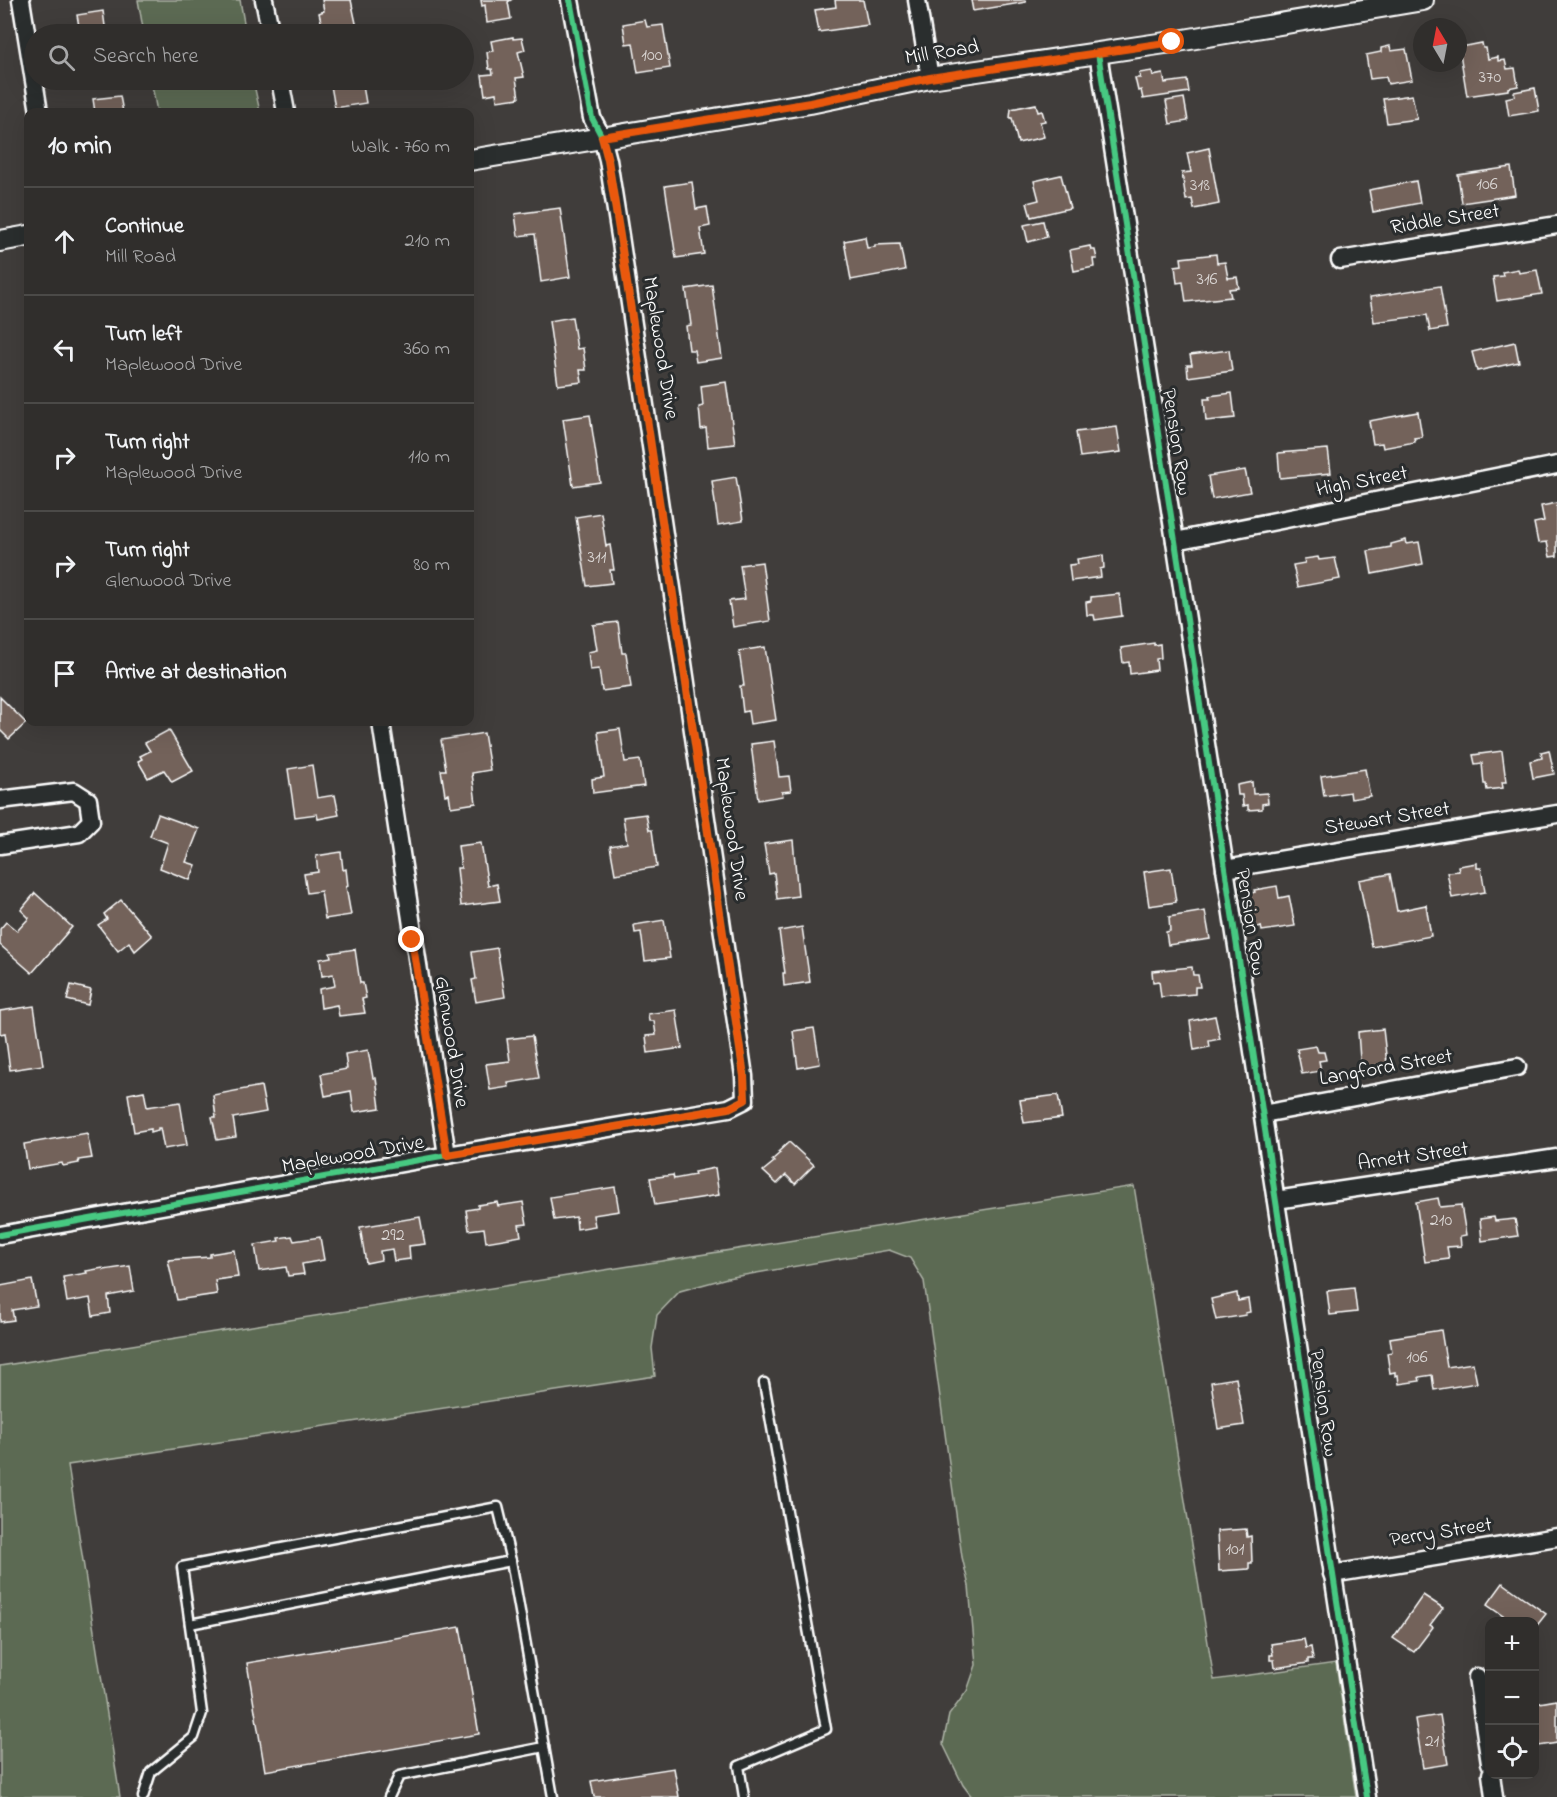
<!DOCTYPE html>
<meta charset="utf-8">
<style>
:root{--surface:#302e2c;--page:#383634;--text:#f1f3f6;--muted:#a8a8a9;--line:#4b4a48}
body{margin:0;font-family:"Indie Flower",sans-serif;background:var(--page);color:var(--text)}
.controls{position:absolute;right:18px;bottom:18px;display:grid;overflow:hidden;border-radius:12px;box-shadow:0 6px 24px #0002}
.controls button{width:54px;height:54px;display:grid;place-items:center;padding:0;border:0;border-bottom:2px solid var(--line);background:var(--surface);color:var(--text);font:30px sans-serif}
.compass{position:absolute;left:1413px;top:18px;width:54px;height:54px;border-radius:50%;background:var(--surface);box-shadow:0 6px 24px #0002;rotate:350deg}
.stop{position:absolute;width:18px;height:18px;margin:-14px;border:4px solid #ea580c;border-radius:50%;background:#fff}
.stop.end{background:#ea580c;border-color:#fff;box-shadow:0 2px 6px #0008}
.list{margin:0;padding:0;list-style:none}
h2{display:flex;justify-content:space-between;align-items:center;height:78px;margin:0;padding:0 24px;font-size:26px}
h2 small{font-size:20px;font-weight:400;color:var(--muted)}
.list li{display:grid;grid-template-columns:39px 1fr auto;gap:18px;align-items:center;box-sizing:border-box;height:108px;padding:0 24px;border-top:2px solid var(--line)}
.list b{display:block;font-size:22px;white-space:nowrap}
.list p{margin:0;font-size:20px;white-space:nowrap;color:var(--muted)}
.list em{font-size:20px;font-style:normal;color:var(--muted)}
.icon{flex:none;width:33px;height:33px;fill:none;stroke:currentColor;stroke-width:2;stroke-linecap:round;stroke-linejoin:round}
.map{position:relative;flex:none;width:1557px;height:1797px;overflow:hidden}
.search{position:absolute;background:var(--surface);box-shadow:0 6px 24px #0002;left:24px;top:24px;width:450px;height:66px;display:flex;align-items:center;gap:15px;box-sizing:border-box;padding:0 21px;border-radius:33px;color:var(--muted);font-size:22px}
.panel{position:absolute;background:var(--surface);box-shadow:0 6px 24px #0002;left:24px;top:108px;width:450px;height:618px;border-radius:12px}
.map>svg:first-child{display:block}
</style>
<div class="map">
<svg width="1557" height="1797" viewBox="0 0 1557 1797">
<rect width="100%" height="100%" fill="#403d3b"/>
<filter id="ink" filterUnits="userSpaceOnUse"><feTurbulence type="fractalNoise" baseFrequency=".0167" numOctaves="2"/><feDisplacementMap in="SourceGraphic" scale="12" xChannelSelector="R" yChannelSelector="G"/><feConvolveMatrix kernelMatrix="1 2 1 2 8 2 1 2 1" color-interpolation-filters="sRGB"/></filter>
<g filter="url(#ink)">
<!-- green -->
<g fill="#5c6a52" stroke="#aeb4a8" stroke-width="1.5">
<polygon points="138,0 240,0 246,34 144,34"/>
<polygon points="151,80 253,80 260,112 157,112"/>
<polygon points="1134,1186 1214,1680 1336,1663 1356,1797 972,1797 963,1785 943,1744 949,1715 967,1691 976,1665 969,1586 962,1557 924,1281 910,1258 889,1250 727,1278 680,1291 657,1315 652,1348 655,1376 68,1465 120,1797 0,1797 0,1366"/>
</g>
<!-- building -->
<g fill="#73625a" stroke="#fff" stroke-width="1.5">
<polygon points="322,0 351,0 357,28 324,34 319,13 324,11"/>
<polygon points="481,0 511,0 508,2 511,19 487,23 485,5 482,6"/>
<polygon points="835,0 863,0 868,25 819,32 815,10 836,7"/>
<polygon points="971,0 1025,0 1026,2 973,11"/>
<polygon points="103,11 106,34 76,34 76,33 80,32 77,15"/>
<polygon points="645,20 647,27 663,25 670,68 638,73 633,43 626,44 623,24"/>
<polygon points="513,37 513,39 522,38 525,50 518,52 524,77 516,78 519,98 497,101 496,93 485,95 482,75 493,74 492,69 489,69 487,52 493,51 491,41"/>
<polygon points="1482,43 1483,48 1486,48 1488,59 1498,57 1498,61 1505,60 1507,69 1515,68 1518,86 1508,88 1508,90 1467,96 1460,53 1462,53 1461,47"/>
<polygon points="1390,46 1391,51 1406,49 1412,80 1388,84 1386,77 1370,79 1366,55 1381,52 1381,48"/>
<polygon points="1152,71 1153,76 1163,74 1165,83 1187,80 1189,92 1143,99 1141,90 1138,91 1135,78 1140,78 1139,73"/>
<polygon points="330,80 362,80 366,103 335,108"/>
<polygon points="1535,88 1539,111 1509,116 1506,98 1515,96 1514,92"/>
<polygon points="1412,95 1417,119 1387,123 1383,99"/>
<polygon points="120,96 123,112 95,112 93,99"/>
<polygon points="1184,98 1188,121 1170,124 1166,101"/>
<polygon points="1036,104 1038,112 1042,111 1045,121 1040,122 1044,137 1018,143 1012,118 1010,118 1011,109"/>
<polygon points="1209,148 1219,204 1194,209 1192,199 1186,200 1182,173 1191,172 1187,153"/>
<polygon points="1511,167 1515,195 1462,203 1458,175"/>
<polygon points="1061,175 1070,208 1031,217 1027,203 1039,200 1034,181"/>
<polygon points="1416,181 1420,203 1373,212 1369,190"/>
<polygon points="692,182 696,209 707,207 710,226 700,228 704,254 676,258 665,186"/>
<polygon points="560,208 570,277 541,282 535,234 518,236 515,214"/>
<polygon points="1043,221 1047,237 1028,242 1024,225"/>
<polygon points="865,237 867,248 875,247 875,245 900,244 905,270 851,280 844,241"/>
<polygon points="1090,246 1091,250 1095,250 1097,259 1093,259 1094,267 1074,271 1070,250"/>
<polygon points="1216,254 1217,263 1225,262 1228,278 1237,277 1239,288 1229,289 1231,297 1186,302 1183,282 1177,283 1175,266 1182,265 1181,258"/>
<polygon points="1518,269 1519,273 1537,270 1542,294 1497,301 1493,277 1503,276 1502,272"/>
<polygon points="712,285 722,358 696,362 694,350 689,350 686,326 691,325 686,289"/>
<polygon points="1440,286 1447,328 1430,331 1427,315 1374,322 1370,297"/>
<polygon points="572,317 577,349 583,348 586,370 580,370 582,382 558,385 549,321"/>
<polygon points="1515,342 1519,362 1477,371 1472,352"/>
<polygon points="1229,350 1232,371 1188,377 1187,365 1192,365 1190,355"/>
<polygon points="726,382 735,444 708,447 706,428 701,429 699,407 703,406 701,386"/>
<polygon points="1232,393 1235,418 1206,421 1204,399 1210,399 1209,396"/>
<polygon points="1418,412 1422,437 1414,438 1415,442 1383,448 1382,443 1373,444 1369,421"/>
<polygon points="590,415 600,482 573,486 563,419"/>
<polygon points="1117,427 1121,452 1080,457 1076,432"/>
<polygon points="1328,449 1331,473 1280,478 1278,453"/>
<polygon points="1245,470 1250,492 1212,499 1208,476"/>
<polygon points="736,477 743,521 718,525 712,481"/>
<polygon points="1557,503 1557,556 1550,557 1547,542 1538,543 1534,523 1544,521 1541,506"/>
<polygon points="601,513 606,546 610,545 614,570 610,570 612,583 587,586 576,517"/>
<polygon points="1406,540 1407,544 1419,542 1423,564 1372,574 1368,551 1391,547 1391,544"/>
<polygon points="1103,555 1104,568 1100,569 1101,577 1071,581 1069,565 1078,564 1077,559"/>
<polygon points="1318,557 1319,560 1335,558 1340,579 1298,587 1293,565 1305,563 1304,559"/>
<polygon points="762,562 770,621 733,627 729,601 745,599 740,565"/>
<polygon points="1119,594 1122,616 1095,620 1094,615 1087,615 1086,602 1091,601 1091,597"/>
<polygon points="618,622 622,653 626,653 631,687 602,691 599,669 590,670 588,652 597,650 593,625"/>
<polygon points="1154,643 1154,645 1160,644 1161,658 1156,659 1157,670 1130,674 1129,662 1123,663 1121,648"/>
<polygon points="765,647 776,720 750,724 748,711 743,712 740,686 744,686 739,651"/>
<polygon points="0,697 26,723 9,739 0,730"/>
<polygon points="620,729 625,762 640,760 644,786 593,793 592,779 604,777 598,732"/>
<polygon points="169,730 193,771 172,782 164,770 148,778 138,761 142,759 140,756 150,751 145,743"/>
<polygon points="484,733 490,770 472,773 476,803 451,807 449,794 445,795 441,770 446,770 441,740"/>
<polygon points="774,741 779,777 789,776 791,791 782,792 783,796 758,800 751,744"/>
<polygon points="1549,750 1554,774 1533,778 1530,761 1542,758 1541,752"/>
<polygon points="1502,751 1506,782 1502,782 1503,788 1487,790 1486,784 1484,784 1482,763 1475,764 1473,755"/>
<polygon points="312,765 317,798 335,795 339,815 318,819 317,814 295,817 288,769"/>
<polygon points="1365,769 1370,796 1351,799 1350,792 1324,796 1321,776"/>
<polygon points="1252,782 1253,794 1267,793 1268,803 1262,804 1262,809 1248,810 1248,805 1243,806 1242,795 1238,795 1237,785"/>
<polygon points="158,814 199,829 186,862 196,865 190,880 160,868 168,843 150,836"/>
<polygon points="646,814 649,830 652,830 657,867 615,874 610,846 627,843 623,817"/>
<polygon points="793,840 798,896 777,899 774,873 769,874 764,844"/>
<polygon points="481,843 488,886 497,884 500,901 461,906 457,868 461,868 458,846"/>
<polygon points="341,852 343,870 346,869 348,886 346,887 351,915 325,919 321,891 307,893 304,874 318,872 316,856"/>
<polygon points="1477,863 1477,868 1481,868 1485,892 1452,898 1447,872 1459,871 1458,866"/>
<polygon points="1171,868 1176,902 1149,906 1144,872"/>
<polygon points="1390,874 1397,911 1426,905 1431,936 1372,947 1359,880"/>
<polygon points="1277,886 1279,898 1289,896 1295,926 1262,931 1261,926 1255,928 1248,894 1255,892 1254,890"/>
<polygon points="35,893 72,927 32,973 0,945 0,929 6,922 17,931 29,918 21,910"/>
<polygon points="121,900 152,936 135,951 129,942 118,951 98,925 107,919 104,914"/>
<polygon points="1205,911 1210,939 1168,945 1166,932 1170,931 1169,917"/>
<polygon points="664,920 670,958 645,961 641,932 635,933 634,925"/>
<polygon points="802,927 810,982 784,986 783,973 785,973 779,931"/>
<polygon points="497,948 505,997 476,1002 472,980 476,979 472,952"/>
<polygon points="355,949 360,983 363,983 366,998 362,999 365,1013 339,1016 337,1005 321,1008 319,989 335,986 333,974 322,976 320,959 331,957 330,953"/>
<polygon points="1192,967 1193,975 1198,975 1200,987 1195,987 1195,994 1161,997 1159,981 1153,982 1152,971"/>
<polygon points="71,985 91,990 88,1005 67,1000"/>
<polygon points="34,1006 43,1065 10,1070 5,1033 0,1034 0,1011"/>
<polygon points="676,1010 682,1048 648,1053 646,1036 656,1035 654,1021 649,1021 648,1014"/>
<polygon points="1215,1016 1220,1039 1209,1041 1210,1047 1194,1050 1190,1021"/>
<polygon points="814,1028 820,1064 798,1068 793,1031"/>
<polygon points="1383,1029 1387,1064 1377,1065 1378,1071 1361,1073 1358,1032"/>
<polygon points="532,1036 539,1078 508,1083 509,1087 490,1090 486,1064 510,1061 507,1039"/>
<polygon points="1316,1046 1318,1052 1324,1052 1326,1060 1319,1061 1321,1071 1302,1074 1297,1049"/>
<polygon points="368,1050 373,1078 376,1078 380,1108 354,1112 351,1091 325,1096 321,1074 347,1069 345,1054"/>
<polygon points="261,1086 266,1112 233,1118 236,1137 217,1140 212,1117 216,1117 213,1095"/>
<polygon points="144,1091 147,1107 180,1102 187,1145 164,1149 160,1128 158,1128 158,1130 151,1132 151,1129 134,1132 128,1094"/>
<polygon points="1058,1095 1062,1118 1024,1123 1020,1100"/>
<polygon points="87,1133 92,1158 78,1160 79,1163 63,1166 62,1163 28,1169 24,1144"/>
<polygon points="789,1142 814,1165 795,1184 786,1175 777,1184 763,1171 774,1162 772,1160 780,1153 778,1152"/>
<polygon points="715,1168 719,1195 655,1205 650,1178 673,1175 674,1179 695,1175 694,1172"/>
<polygon points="615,1187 619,1211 593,1215 595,1226 577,1229 576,1217 554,1220 550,1197"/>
<polygon points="1438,1198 1440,1207 1461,1205 1466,1235 1460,1236 1461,1246 1447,1247 1449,1259 1425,1262 1416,1202"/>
<polygon points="497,1202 498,1206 523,1202 527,1224 519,1225 521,1236 486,1242 484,1228 469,1230 466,1210 478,1208 478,1205"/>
<polygon points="420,1217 425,1244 409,1246 410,1259 394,1261 392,1249 380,1251 381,1260 366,1263 360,1227"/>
<polygon points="1494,1217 1495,1221 1515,1219 1518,1236 1482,1241 1480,1219"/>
<polygon points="292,1236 294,1241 320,1237 324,1260 302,1264 304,1274 288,1276 286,1267 259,1271 255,1245 279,1241 278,1238"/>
<polygon points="234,1250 238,1277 215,1280 217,1294 177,1300 168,1260 210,1257 210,1254"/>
<polygon points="130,1266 134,1291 108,1296 110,1313 93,1316 90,1298 67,1302 63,1277 87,1273 86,1271 103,1268 104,1270"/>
<polygon points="32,1280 37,1306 12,1310 14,1320 0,1322 0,1286"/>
<polygon points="1354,1288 1357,1312 1330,1315 1327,1291"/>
<polygon points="1237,1293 1238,1301 1248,1299 1250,1312 1245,1313 1246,1315 1216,1320 1211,1299"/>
<polygon points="1441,1330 1447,1367 1473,1363 1477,1383 1434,1390 1432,1375 1419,1377 1420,1381 1399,1384 1398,1375 1395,1376 1395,1372 1390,1373 1387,1353 1392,1352 1390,1338"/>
<polygon points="1236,1378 1244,1425 1218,1429 1211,1382"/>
<polygon points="1246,1529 1247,1537 1251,1536 1252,1563 1249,1563 1249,1569 1219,1571 1217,1531"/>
<polygon points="1503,1583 1546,1614 1534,1629 1534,1622 1512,1622 1487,1605"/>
<polygon points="1423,1595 1443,1608 1430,1625 1433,1627 1414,1652 1393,1638"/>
<polygon points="460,1627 479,1734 265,1771 247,1663"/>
<polygon points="1304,1639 1306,1648 1311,1647 1313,1659 1308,1659 1308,1663 1275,1668 1274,1660 1270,1660 1270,1655 1273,1655 1271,1644"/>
<polygon points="1557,1700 1557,1743 1539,1746 1538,1736 1534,1737 1534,1704"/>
<polygon points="1440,1715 1448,1764 1423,1768 1415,1719"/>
<polygon points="674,1768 679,1797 594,1797 591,1781"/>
</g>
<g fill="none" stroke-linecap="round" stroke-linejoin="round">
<!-- service casing -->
<g stroke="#fff" stroke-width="13">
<g id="service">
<polyline points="190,1624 511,1561"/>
<polyline points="143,1797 151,1772 194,1737 202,1713 182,1567 498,1507 511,1561 553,1797"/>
<polyline points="389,1797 399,1776 544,1747"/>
<polyline points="744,1797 739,1766 826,1729 764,1383"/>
</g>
</g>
<!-- minor casing -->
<g stroke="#fff" stroke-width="21">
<g id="minor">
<polyline points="21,0 39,112"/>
<polyline points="264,0 271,34"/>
<polyline points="917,0 930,78"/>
<polyline points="1098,53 1175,541 1367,1797"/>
<polyline points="280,80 286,112"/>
<polyline points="1340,260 1557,225"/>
<polyline points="1175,541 1557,465"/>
<polyline points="381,722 447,1155"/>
<polyline points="0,800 74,791 88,800 91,821 79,833 0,845"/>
<polyline points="1225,869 1557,814"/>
<polyline points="1263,1114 1517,1067"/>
<polyline points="1276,1200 1557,1158"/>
<polyline points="0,1235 447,1155 729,1108 745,1100 744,1076 620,236 608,160 602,137 592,118 570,0"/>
<polyline points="1332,1574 1557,1537"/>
<polyline points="1477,1677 1490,1763"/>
<polyline points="1491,1774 1494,1797"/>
</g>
</g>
<!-- tertiary casing -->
<g stroke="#fff" stroke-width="24">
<g id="tertiary">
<polyline points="470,160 810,103 930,78 1172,42 1423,0"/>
<polyline points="0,241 28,236"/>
</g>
</g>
<!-- service -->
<use href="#service" stroke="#2a2d2e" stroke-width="8"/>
<!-- minor -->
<use href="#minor" stroke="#2a2d2e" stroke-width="16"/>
<!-- tertiary -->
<use href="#tertiary" stroke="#2a2d2e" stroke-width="20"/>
<!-- cycleway casing -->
<g stroke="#2a2d2e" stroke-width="10">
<g id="cycleway">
<polyline points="1098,53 1175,541 1367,1797"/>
<polyline points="0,1235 447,1155 729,1108 745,1100 744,1076 620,236 608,160 602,137 592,118 570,0"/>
</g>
</g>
<!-- cycleway -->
<use href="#cycleway" stroke="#46c982" stroke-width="6"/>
</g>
</g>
<g fill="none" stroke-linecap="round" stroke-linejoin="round" filter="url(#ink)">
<!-- route -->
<polyline stroke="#ea580c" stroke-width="8" points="412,940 447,1155 729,1108 745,1100 744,1076 620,236 608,160 602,137 810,103 930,78 1172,42"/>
</g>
<g text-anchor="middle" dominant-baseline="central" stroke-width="6" stroke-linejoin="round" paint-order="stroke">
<!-- number labels -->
<g font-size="18" fill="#dcd8d6">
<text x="652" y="56">100</text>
<text x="1490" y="78">370</text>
<text x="1487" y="185">106</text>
<text x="1200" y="186">318</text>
<text x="1207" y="280">316</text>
<text x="597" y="558">311</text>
<text x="1441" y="1221">210</text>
<text x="393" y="1236">292</text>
<text x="1417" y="1358">106</text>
<text x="1235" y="1550">101</text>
<text x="1432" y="1742">21</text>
</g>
<!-- street labels -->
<g font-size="21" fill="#fff" stroke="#2a2d2e">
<text transform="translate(942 53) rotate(-9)">Mill Road</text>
<text transform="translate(1445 220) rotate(-9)">Riddle Street</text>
<text transform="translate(660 348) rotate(81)">Maplewood Drive</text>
<text transform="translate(1176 442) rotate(81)">Pension Row</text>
<text transform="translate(1362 482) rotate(-11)">High Street</text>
<text transform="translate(1387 819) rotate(-9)">Stewart Street</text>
<text transform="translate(731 829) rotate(82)">Maplewood Drive</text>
<text transform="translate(1250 922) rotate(81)">Pension Row</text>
<text transform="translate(451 1042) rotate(81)">Glenwood Drive</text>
<text transform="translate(1386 1068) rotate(-10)">Langford Street</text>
<text transform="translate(353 1155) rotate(-10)">Maplewood Drive</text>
<text transform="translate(1413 1157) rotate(-8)">Arnett Street</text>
<text transform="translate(1323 1403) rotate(82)">Pension Row</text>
<text transform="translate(1441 1533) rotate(-9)">Perry Street</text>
</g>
</g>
</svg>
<div class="controls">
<button>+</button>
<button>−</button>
<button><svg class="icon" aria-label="locate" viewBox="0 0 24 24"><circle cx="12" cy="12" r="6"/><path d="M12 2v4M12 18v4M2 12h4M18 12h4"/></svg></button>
</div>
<svg class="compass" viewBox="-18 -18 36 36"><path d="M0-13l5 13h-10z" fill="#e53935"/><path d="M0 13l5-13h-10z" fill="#a8a8a9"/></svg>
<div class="stop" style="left:1172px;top:42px"></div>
<div class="stop end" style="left:412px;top:940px"></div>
<div class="search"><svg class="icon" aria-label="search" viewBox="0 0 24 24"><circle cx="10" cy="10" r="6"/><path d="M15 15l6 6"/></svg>Search here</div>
<section class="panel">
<h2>10 min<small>Walk · 760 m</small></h2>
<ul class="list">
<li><svg class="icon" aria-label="ahead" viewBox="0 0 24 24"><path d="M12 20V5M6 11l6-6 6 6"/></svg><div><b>Continue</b><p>Mill Road</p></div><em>210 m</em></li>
<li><svg class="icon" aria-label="left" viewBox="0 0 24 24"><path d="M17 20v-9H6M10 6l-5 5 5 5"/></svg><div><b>Turn left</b><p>Maplewood Drive</p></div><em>360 m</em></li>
<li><svg class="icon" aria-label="right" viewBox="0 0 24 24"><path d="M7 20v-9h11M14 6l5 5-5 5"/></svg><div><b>Turn right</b><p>Maplewood Drive</p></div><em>110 m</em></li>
<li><svg class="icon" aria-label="right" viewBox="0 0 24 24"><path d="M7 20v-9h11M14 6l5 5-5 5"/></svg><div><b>Turn right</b><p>Glenwood Drive</p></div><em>80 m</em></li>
<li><svg class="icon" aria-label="arrive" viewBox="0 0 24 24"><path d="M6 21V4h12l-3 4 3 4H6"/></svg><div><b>Arrive at destination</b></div></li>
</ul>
</section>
</div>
